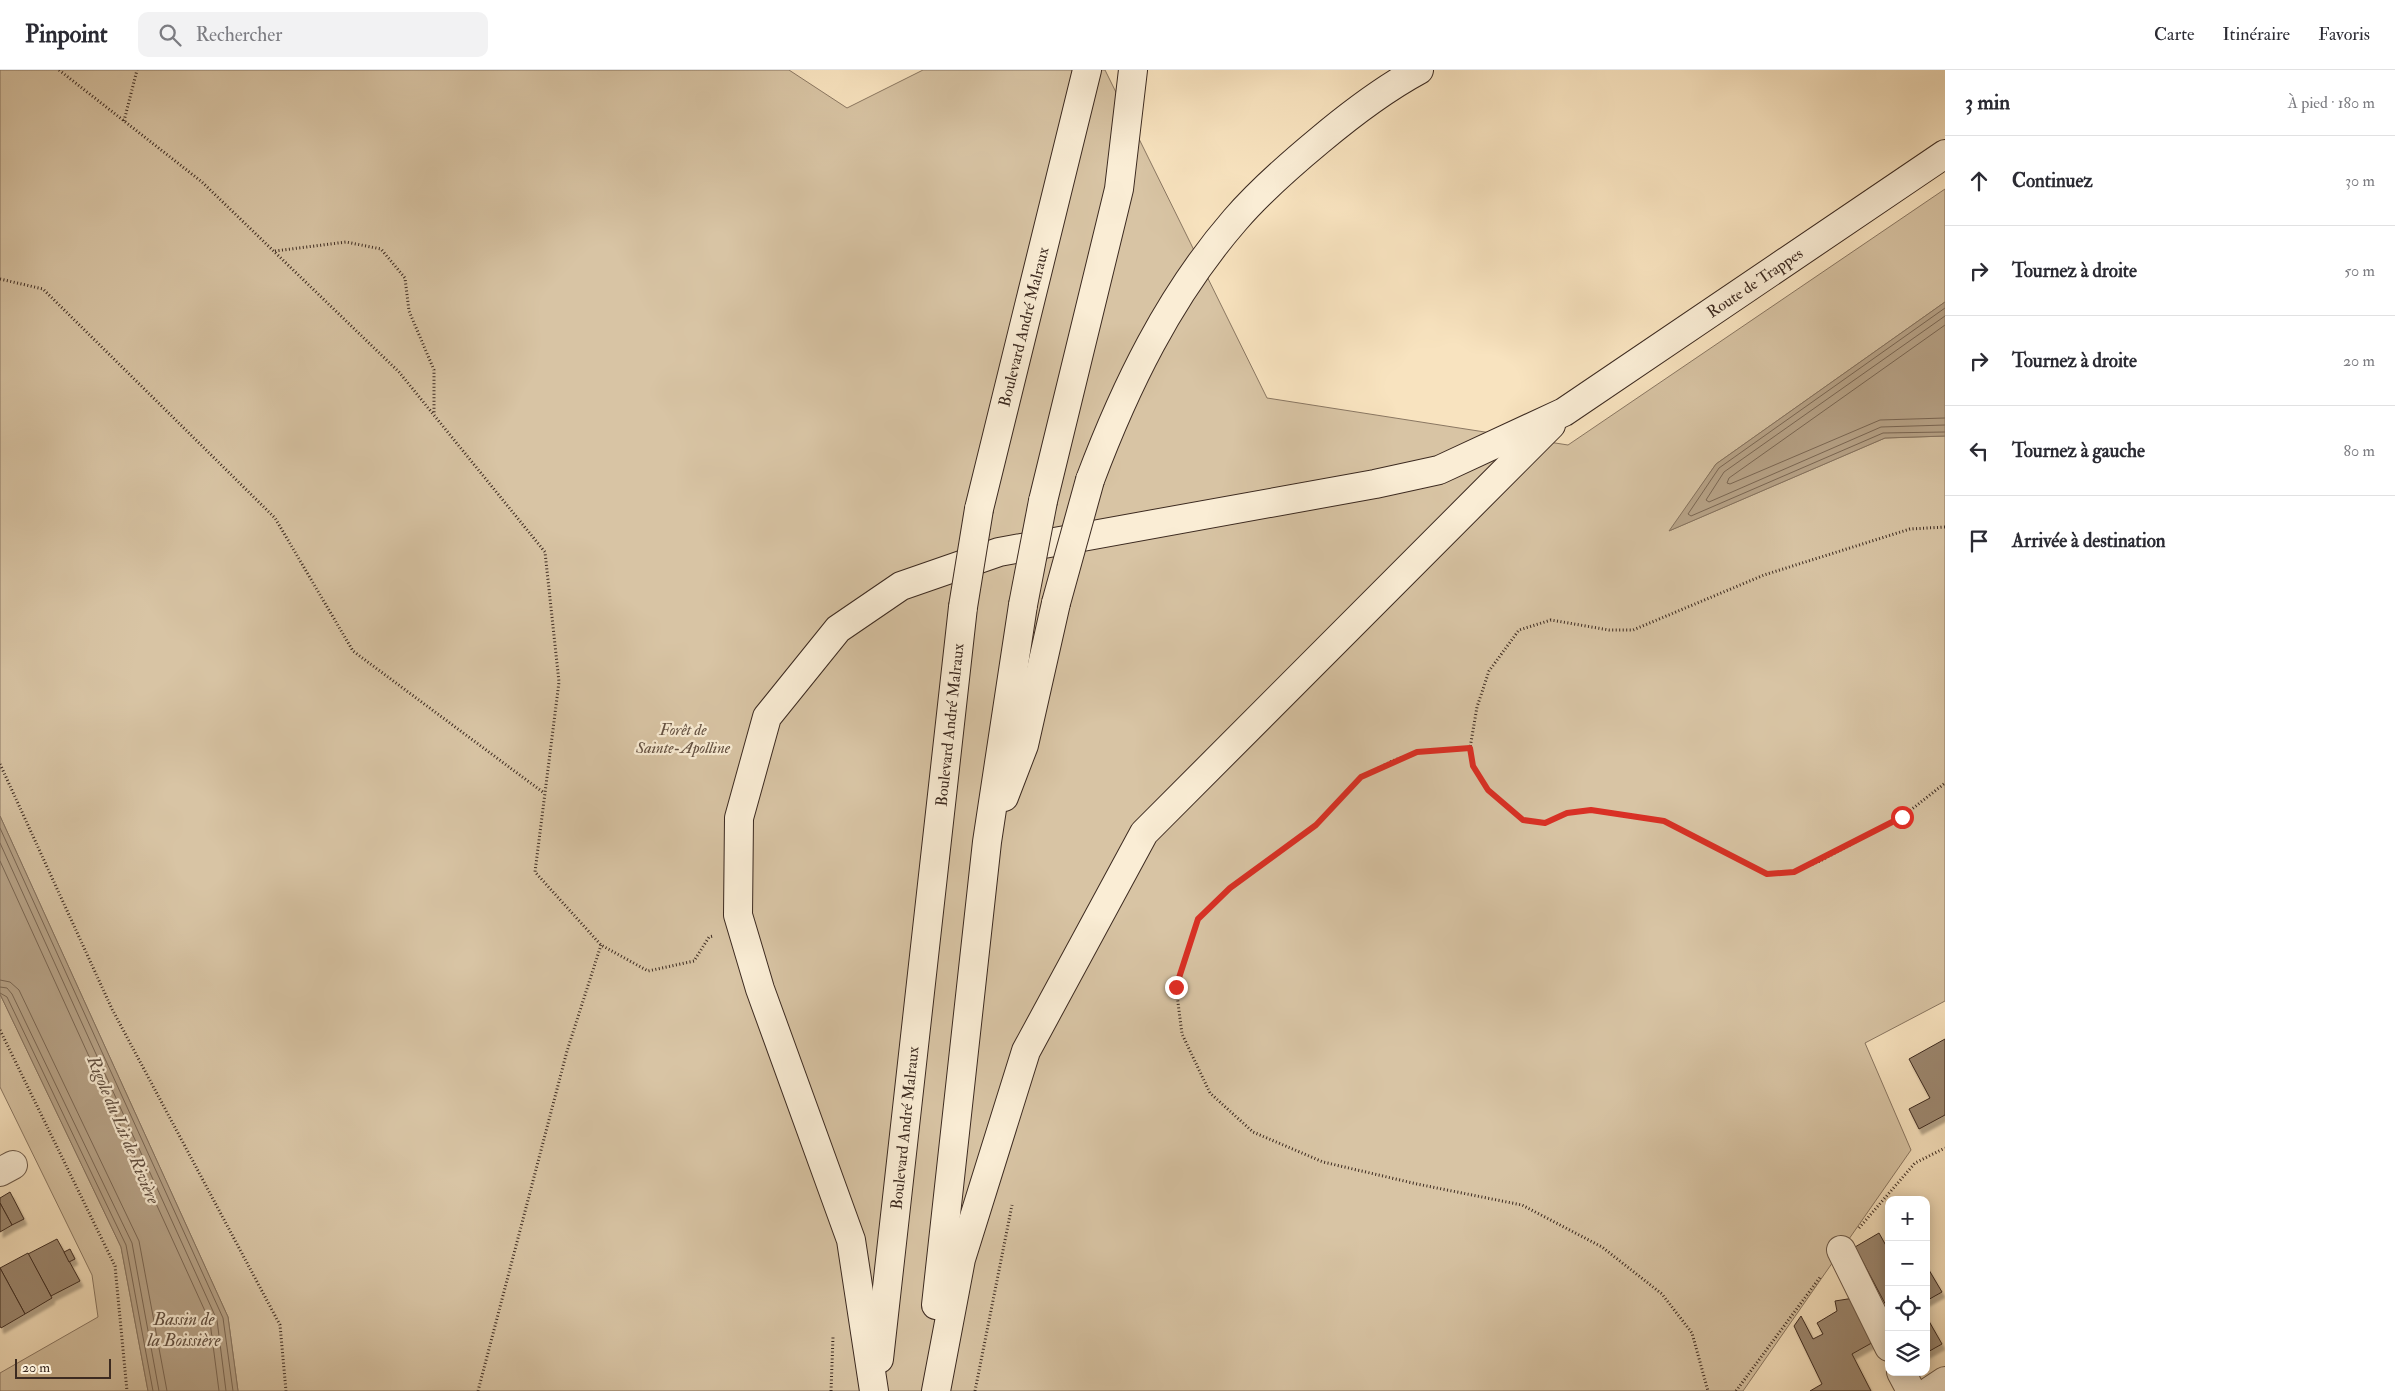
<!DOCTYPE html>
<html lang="fr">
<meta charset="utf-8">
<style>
:root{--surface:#fff;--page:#f2f2f3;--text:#2b2b33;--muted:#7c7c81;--line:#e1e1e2}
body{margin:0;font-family:"IM FELL Double Pica",serif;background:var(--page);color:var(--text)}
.controls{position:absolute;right:15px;bottom:15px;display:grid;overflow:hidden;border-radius:10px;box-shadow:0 2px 12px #0003}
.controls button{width:45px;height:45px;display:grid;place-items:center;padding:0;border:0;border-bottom:1px solid var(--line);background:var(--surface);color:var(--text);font:25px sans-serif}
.scale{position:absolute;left:15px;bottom:12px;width:96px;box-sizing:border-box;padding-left:5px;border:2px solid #3c2a20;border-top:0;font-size:14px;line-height:18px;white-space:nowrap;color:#3c2a20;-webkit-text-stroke:4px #faedd5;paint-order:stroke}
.stop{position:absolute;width:15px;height:15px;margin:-11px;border:4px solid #d93025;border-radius:50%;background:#fff}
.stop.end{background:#d93025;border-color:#fff;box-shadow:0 1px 5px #0008}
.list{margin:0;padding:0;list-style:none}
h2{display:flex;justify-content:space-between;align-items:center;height:65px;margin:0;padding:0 20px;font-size:21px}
h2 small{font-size:16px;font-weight:400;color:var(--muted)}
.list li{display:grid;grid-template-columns:32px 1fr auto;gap:15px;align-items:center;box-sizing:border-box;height:90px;padding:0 20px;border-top:1px solid var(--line)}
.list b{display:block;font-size:19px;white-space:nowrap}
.list em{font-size:16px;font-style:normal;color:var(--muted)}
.icon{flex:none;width:28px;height:28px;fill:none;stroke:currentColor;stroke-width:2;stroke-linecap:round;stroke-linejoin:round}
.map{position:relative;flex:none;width:1945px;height:1321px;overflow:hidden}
header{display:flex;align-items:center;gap:30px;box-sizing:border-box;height:70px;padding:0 25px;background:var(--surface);border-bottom:1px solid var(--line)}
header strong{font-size:24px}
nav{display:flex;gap:28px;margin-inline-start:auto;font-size:18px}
.search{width:350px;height:45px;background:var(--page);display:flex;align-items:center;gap:12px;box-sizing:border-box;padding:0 18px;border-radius:10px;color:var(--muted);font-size:19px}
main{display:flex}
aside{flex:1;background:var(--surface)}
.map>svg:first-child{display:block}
</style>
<header>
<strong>Pinpoint</strong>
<div class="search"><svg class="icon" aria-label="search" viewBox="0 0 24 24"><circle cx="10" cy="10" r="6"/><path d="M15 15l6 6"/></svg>Rechercher</div>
<nav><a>Carte</a><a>Itinéraire</a><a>Favoris</a></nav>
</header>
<main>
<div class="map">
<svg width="1945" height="1321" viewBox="0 0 1945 1321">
<defs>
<filter id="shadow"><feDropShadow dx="3" dy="5.5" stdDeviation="1" flood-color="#0004"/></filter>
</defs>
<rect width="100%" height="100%" fill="#f8e3bf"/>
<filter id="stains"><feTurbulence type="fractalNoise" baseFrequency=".004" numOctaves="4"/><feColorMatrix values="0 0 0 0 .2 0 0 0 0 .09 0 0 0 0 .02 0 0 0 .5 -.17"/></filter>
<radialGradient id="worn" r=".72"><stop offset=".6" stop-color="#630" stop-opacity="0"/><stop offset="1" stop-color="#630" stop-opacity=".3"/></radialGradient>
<!-- green -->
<g fill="#d8c4a4" stroke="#8a7762">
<polygon points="0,0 789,0 847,38 923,0 1105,0 1267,328 1568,375 1945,119 1945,232 1716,394 1671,460 1885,368 1945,366 1945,931 1865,973 1911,1080 1743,1321 238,1321 228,1247 0,746"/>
<polygon points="0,924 121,1177 148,1321 0,1321 0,1303 98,1247 92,1205 0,1017"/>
</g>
<!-- water -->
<g fill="#b8a489" stroke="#86735f">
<polygon points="1945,232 1945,366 1885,368 1669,461 1716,394"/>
<polygon points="0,746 228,1247 238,1321 148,1321 121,1177 0,924"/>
</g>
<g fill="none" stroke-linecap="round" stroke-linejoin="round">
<!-- shore -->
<g stroke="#7a6754" stroke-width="1">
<polyline points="1945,238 1719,398 1688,444 1691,446 1883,363 1945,362"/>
<polyline points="1945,246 1724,402 1706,430 1709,432 1881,357 1945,355"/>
<polyline points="1945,255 1729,408 1727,413 1730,414 1880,350 1945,348"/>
<polyline points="0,758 223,1248 233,1321"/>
<polyline points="0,773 217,1250 226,1321"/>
<polyline points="0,791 210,1252 219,1321"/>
<polyline points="0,910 10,912 19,920 139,1171 167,1321"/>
<polyline points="0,917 7,918 12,924 132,1173 159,1321"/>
<polyline points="0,923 7,927 126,1175 153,1321"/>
</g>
</g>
<!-- building -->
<g fill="#9e8a73" stroke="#3c2a20" filter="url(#shadow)">
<polygon points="1945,969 1945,1045 1919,1059 1909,1039 1930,1028 1909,989"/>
<polygon points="10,1122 24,1149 12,1155 0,1133 0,1128"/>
<polygon points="0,1133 12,1155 0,1162"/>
<polygon points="1879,1163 1889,1181 1889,1241 1855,1177"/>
<polygon points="57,1169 80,1211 51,1226 28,1184"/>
<polygon points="70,1179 75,1189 69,1192 64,1182"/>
<polygon points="28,1183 52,1228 25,1244 0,1198"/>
<polygon points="1926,1195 1942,1222 1926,1231"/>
<polygon points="0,1198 25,1244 1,1258 0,1256"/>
<polygon points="1854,1228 1877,1270 1852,1284 1871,1321 1810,1321 1822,1314 1794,1256 1801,1246 1813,1269 1823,1264 1817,1253 1837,1241 1835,1231"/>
<polygon points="1926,1246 1942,1274 1926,1283"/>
</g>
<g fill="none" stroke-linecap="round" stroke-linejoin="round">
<!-- street casing -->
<g stroke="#6b5848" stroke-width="30">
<g id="street">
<polyline points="0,1102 13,1095"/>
<polyline points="1841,1180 1889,1277"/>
<polyline points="1901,1302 1911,1321"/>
<polyline points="1930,1321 1945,1311"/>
</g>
</g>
<!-- secondary casing -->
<g stroke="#3c2a20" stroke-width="30">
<g id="secondary">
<path d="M1090,410c35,-93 79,-184 145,-260 25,-29 56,-56 85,-80 31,-26 64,-51 99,-70"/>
<polyline points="1043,431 1119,119 1133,0"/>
<polyline points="979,439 1087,0"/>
<polyline points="1004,727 1024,675 1056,533"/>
<polyline points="936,1235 987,772 1023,535"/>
<polyline points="879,1289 963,537"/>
<polyline points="874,1321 851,1170 760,919 738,845 739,748 767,647 838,559 901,516 999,482 1375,414 1439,400 1564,342 1945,84"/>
<polyline points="936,1321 961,1189 1026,981 1144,763 1551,355"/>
</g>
</g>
<!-- path -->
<g stroke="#3c2a20" stroke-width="3" stroke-dasharray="1 2.5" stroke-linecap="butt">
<polyline points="59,0 202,112 399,302 545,482 559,612 535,802 601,875 648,901 694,891 709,867 713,866"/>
<polyline points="124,51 137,0"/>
<polyline points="275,181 346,172 381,179 405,208 409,241 434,300 434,344"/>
<polyline points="0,209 43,219 275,448 353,581 544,723"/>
<polyline points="1945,457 1910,459 1764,505 1633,560 1609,560 1551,550 1519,560 1489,601 1477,637 1470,678 1473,696 1488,720 1523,750 1545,753 1567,743 1591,740 1664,751 1767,804 1794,802 1820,791 1902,747 1945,713"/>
<polyline points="1470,678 1417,682 1392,691 1361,707 1316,755 1231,818 1198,849 1176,917 1182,964 1210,1023 1253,1062 1323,1092 1417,1114 1522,1135 1602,1177 1662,1224 1692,1263 1708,1321"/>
<polyline points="0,694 112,939 280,1255 286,1321"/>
<polyline points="0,960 115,1196 127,1321"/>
<polyline points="1859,1158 1915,1093 1945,1078"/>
<polyline points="478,1321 567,981 601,875"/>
<polyline points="831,1321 833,1267"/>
<polyline points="975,1321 1012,1135"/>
<polyline points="1736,1321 1821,1206"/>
</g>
<!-- street -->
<use href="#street" stroke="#faedd5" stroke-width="28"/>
<!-- secondary -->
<use href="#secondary" stroke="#faedd5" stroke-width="28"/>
<!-- secondary-bridge casing -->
<g stroke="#3c2a20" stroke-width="30" stroke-linecap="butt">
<g id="secondary-bridge">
<polyline points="1056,533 1090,410"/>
<polyline points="1023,535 1043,431"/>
<polyline points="963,537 979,439"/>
</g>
</g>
<!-- secondary-bridge -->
<use href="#secondary-bridge" stroke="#faedd5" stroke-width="28"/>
</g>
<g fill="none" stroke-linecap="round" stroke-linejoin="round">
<!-- route -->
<polyline stroke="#d93025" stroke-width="6" points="1176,917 1198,849 1230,818 1316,755 1361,707 1417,682 1470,678 1473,696 1488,720 1523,750 1545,753 1567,743 1591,740 1664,751 1767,804 1794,802 1902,747"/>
</g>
<g text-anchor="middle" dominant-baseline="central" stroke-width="4.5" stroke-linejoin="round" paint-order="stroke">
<!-- street labels -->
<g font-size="16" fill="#3c2a20" stroke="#faedd5">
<text transform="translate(1755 213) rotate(-34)">Route de Trappes</text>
<text transform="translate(1024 257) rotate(-76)">Boulevard André Malraux</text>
<text transform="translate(950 655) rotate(-84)">Boulevard André Malraux</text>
<text transform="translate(905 1058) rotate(-84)">Boulevard André Malraux</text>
</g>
<!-- park labels -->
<g font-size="16" font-style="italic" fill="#635041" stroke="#faedd5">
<text x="683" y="660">Forêt de<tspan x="683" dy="18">Sainte-Apolline</tspan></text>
</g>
<!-- water labels -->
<g font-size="18" font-style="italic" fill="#614f40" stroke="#faedd5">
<text transform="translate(123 1060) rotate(67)">Rigole du Lit de Rivière</text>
<text x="184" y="1249">Bassin de<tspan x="184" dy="21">la Boissière</tspan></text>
</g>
</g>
<rect width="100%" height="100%" filter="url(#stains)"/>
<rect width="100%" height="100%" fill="url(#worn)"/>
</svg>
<div class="controls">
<button>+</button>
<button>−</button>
<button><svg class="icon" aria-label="locate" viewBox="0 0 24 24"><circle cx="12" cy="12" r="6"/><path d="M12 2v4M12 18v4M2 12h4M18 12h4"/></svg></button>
<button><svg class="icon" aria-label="layers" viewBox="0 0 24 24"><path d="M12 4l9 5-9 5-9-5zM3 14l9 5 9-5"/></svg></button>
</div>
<div class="scale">20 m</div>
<div class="stop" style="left:1902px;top:747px"></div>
<div class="stop end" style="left:1176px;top:917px"></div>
</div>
<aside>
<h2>3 min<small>À pied · 180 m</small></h2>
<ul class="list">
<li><svg class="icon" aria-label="ahead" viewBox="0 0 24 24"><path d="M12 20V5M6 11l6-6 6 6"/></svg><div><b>Continuez</b></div><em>30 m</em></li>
<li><svg class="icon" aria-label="right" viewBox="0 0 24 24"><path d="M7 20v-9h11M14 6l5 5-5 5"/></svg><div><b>Tournez à droite</b></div><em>50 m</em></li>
<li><svg class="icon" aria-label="right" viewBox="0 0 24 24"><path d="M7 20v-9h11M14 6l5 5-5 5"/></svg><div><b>Tournez à droite</b></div><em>20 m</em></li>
<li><svg class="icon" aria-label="left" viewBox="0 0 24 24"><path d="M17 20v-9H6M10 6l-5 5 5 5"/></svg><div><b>Tournez à gauche</b></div><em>80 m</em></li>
<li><svg class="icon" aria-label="arrive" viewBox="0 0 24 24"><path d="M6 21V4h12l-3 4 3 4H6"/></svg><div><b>Arrivée à destination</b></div></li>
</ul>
</aside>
</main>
